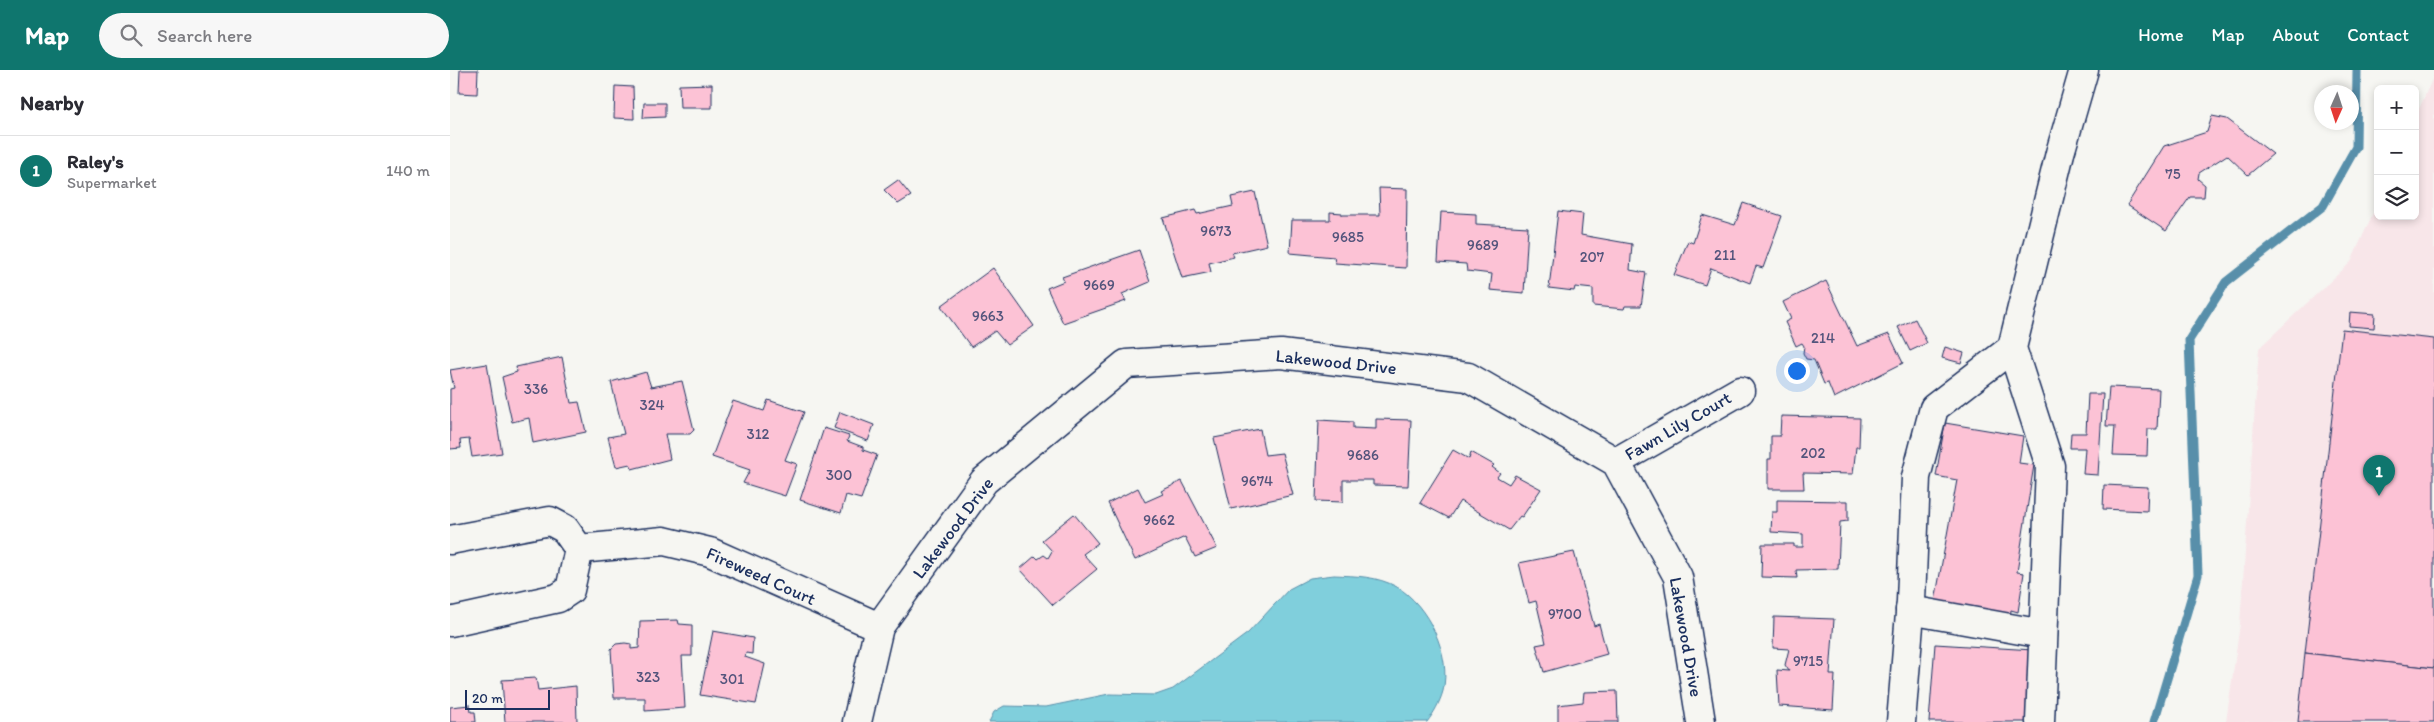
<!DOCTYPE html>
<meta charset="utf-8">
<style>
:root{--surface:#fff;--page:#f7f7f7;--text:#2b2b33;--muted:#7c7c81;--line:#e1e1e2;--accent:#0f766e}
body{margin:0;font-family:Itim,sans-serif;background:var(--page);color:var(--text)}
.controls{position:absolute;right:15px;top:15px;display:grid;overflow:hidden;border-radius:8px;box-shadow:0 2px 8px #0003}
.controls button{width:45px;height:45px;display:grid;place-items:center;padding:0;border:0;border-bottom:1px solid var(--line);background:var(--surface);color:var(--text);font:25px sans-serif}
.compass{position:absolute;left:1864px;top:15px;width:45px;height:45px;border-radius:50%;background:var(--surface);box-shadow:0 2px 8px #0003;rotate:183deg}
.scale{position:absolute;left:15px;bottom:12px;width:85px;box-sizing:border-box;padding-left:5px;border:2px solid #1b2f5e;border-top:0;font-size:14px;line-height:18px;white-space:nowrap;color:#1b2f5e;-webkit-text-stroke:4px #f6f6f2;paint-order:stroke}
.you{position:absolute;left:1346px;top:300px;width:18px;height:18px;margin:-12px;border:4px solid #fff;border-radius:50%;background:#1a73e8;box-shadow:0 0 0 8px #1a73e833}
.badge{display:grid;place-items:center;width:32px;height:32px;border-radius:50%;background:var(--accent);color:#fff;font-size:16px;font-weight:700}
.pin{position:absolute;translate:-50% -41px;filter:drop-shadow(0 1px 2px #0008)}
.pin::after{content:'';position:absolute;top:26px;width:18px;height:15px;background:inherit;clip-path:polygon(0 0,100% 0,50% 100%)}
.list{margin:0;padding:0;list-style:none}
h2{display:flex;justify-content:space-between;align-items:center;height:65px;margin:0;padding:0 20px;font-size:21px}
h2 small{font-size:16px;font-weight:400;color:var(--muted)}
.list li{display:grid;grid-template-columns:32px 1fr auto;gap:15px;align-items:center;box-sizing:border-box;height:70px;padding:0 20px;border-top:1px solid var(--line)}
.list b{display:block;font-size:19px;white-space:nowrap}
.list p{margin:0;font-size:16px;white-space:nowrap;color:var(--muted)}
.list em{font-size:16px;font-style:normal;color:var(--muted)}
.icon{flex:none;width:28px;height:28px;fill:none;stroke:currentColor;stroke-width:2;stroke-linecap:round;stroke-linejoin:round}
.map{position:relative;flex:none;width:1984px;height:652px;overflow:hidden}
header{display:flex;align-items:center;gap:30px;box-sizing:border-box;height:70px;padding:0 25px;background:var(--accent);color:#fff}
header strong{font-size:24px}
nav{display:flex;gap:28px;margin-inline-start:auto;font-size:18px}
.search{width:350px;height:45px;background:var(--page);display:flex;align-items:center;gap:12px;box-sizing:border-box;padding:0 18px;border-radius:28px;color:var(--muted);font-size:19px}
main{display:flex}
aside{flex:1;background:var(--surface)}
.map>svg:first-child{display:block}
</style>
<header>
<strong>Map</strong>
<div class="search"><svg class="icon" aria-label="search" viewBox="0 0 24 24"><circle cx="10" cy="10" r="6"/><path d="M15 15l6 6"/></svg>Search here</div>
<nav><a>Home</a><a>Map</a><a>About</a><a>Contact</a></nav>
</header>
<main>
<aside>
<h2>Nearby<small></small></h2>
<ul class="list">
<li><span class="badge">1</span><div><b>Raley's</b><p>Supermarket</p></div><em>140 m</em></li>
</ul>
</aside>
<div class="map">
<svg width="1984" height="652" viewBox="0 0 1984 652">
<rect width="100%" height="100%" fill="#f6f6f2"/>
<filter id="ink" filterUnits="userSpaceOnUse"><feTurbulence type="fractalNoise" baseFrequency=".02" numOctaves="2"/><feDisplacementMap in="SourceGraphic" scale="10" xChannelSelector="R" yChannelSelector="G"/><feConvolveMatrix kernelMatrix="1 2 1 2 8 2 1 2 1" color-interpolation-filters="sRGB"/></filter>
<g filter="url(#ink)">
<!-- built -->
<polygon fill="#f8e6e9" points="1984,5 1984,652 1776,652 1790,554 1809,278 1901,192 1928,132 1928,146 1965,146 1965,48"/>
<!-- water -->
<path fill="#80cfdc" stroke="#588faa" d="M884,505c22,1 43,1 63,12 31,18 55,69 46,104 -3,11 -9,22 -16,31h-438l5,-10 10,-6 42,1 63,-13 47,1 17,-6 75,-56 41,-44 21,-11z"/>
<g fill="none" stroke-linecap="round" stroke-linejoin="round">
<!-- stream -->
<polyline stroke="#588faa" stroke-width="9" points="1704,652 1748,505 1739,270 1776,212 1873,136 1906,77 1907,0"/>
</g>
<!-- building -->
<g fill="#fcc2d5" stroke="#1b2f5e">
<polygon points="10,0 28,0 27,24 9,23"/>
<polygon points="262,14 262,38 230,38 229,15"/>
<polygon points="165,16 183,17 184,49 164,48"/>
<polygon points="194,33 215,33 215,47 193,48"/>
<polygon points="1762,46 1777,49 1823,84 1798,105 1777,85 1749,103 1748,109 1755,115 1754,127 1740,127 1716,161 1677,135 1714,76 1757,62"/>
<polygon points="448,110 461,126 448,134 434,120"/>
<polygon points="929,118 957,119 956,198 885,193 884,187 840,183 842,150 880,150 880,142 892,143 892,145 930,145"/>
<polygon points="805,122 817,175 782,183 784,187 759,193 761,202 732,208 713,148 745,140 747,144 783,136 781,127"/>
<polygon points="1293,133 1332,146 1313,198 1306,196 1300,213 1261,198 1255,215 1224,205 1238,171 1243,173 1252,145 1285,155"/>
<polygon points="1108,141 1133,144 1131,165 1182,174 1180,200 1196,203 1191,236 1175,236 1174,239 1143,236 1143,219 1125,217 1124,221 1099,218"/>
<polygon points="991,142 1026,144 1026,154 1078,157 1074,223 1040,220 1042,204 1017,201 1016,194 988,192"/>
<polygon points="689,180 700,212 672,224 676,231 613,253 597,218 614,211 612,207"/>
<polygon points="543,198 584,256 557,275 545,261 521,277 491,236"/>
<polygon points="1376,211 1407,276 1439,264 1453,293 1384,328 1378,313 1374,314 1364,290 1356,289 1353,283 1354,276 1352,273 1346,276 1335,252 1341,249 1333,232"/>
<polygon points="1900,242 1925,244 1924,258 1899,256"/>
<polygon points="1465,249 1477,273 1460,281 1448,257"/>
<polygon points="1892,259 1984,269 1984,598 1855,583"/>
<polygon points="1495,277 1514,283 1511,293 1492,288"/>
<polygon points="112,287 121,333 129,332 136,362 83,373 79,348 62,352 52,307 67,302 66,297"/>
<polygon points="37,294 52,383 22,387 19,369 10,370 11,378 0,379 0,319 4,318 0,300"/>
<polygon points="196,302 201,317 232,311 244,360 240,364 215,364 220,389 182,399 180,394 166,397 158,367 174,364 161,312"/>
<polygon points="1659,317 1709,319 1707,359 1698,359 1697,386 1663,385 1665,356 1656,356"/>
<polygon points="1638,324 1653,324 1648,405 1633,404 1635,378 1620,378 1621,363 1636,363"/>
<polygon points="318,330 354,342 335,390 347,394 335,426 293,413 300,400 262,387 283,331 314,341"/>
<polygon points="390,342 424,355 418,371 384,358"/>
<polygon points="1331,346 1410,348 1409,377 1406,377 1403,404 1353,403 1354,419 1318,419 1318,389 1321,389 1321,366 1330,366"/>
<polygon points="926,349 961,350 958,416 923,415 923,410 893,410 893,432 866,431 869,350 903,352 903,358 926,359"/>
<polygon points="1495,353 1573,366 1569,393 1584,395 1567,502 1574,503 1568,542 1561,540 1560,548 1485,531 1507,410 1486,406"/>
<polygon points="374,358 399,366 397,371 413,377 413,380 427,385 411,429 396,425 391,443 350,430"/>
<polygon points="810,359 815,385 832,383 843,425 781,439 764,368"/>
<polygon points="1003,380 1019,389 1021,382 1044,395 1042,397 1050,403 1047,407 1059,414 1065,405 1091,419 1072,447 1070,446 1059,460 1010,431 999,448 970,433"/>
<polygon points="732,411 767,478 745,487 735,467 685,490 658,433 688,418 695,432 713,424 711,421"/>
<polygon points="1654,415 1698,417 1697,441 1653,439"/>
<polygon points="1327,430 1398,431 1398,451 1390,452 1388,499 1346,500 1347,508 1311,507 1312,474 1344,474 1344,477 1353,477 1353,464 1321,462 1322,442 1327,442"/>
<polygon points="624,444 648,473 633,484 647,499 603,535 570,499 585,486 588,489 594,485 598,488 602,481 592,470"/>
<polygon points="1124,482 1144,556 1149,554 1157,584 1094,602 1086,575 1096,573 1086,531 1079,533 1069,493"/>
<polygon points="1324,547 1384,549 1380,605 1385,605 1383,640 1329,636 1327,600 1339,601 1335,595 1339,579 1323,578"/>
<polygon points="228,550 229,554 242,555 242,586 232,586 235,638 195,641 195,628 164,628 161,579 166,574 175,573 181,574 181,579 189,578 190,551"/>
<polygon points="263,561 303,568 302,584 296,583 295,587 315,594 306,634 250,625"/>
<polygon points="1485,574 1583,580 1578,652 1479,652"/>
<polygon points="1855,583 1984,598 1984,652 1848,652"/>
<polygon points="86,608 88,620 126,616 127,652 55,652 52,610"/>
<polygon points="1167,621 1168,652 1108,652 1108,635 1133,632 1134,622"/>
<polygon points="20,635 21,642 25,642 26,652 0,652 0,637"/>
</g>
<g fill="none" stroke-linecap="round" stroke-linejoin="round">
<!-- minor casing -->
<g stroke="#1b2f5e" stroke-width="31">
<g id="minor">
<polyline points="1166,392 1290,321"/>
<polyline points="0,470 100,451 115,459 129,479 120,520 108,528 0,552"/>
<polyline points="129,479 214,471 260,482 429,557"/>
<polyline points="1460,540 1593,564"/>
<polyline points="407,652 429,557 534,411 676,294 831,284 1018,307 1166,392 1228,507 1251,652"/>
<polyline points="1451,652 1461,531 1466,407 1484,338 1562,278"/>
<polyline points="1590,652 1600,396 1562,278 1610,83 1634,0"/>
</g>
</g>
<!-- minor -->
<use href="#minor" stroke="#f6f6f2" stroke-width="28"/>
</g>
</g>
<g text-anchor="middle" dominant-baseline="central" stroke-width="5" stroke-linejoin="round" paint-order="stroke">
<!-- number labels -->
<g font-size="15" fill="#53547c">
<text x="1723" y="104">75</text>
<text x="766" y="161">9673</text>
<text x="898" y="167">9685</text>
<text x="1033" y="175">9689</text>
<text x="1275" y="185">211</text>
<text x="1142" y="187">207</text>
<text x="649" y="215">9669</text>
<text x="538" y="246">9663</text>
<text x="1373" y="268">214</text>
<text x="86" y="319">336</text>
<text x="202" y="335">324</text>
<text x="308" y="364">312</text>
<text x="1363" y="383">202</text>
<text x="913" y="385">9686</text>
<text x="389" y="405">300</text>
<text x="807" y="411">9674</text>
<text x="709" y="450">9662</text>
<text x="1115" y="544">9700</text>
<text x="1358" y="591">9715</text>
<text x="198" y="607">323</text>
<text x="282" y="609">301</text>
</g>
<!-- street labels -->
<g font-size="18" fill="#1b2f5e" stroke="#f6f6f2">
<text transform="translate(886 292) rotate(6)">Lakewood Drive</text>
<text transform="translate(1228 356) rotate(-30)">Fawn Lily Court</text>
<text transform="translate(503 458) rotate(-53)">Lakewood Drive</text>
<text transform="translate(311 506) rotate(24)">Fireweed Court</text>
<text transform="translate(1236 567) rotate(80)">Lakewood Drive</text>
</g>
</g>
</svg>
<div class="controls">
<button>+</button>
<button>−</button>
<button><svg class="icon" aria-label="layers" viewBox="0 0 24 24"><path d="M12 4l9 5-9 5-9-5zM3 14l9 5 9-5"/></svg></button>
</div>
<svg class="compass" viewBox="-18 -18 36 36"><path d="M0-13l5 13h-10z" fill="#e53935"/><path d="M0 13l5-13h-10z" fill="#7c7c81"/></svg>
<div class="scale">20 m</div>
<div class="you"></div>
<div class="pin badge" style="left:1929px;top:426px">1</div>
</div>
</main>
